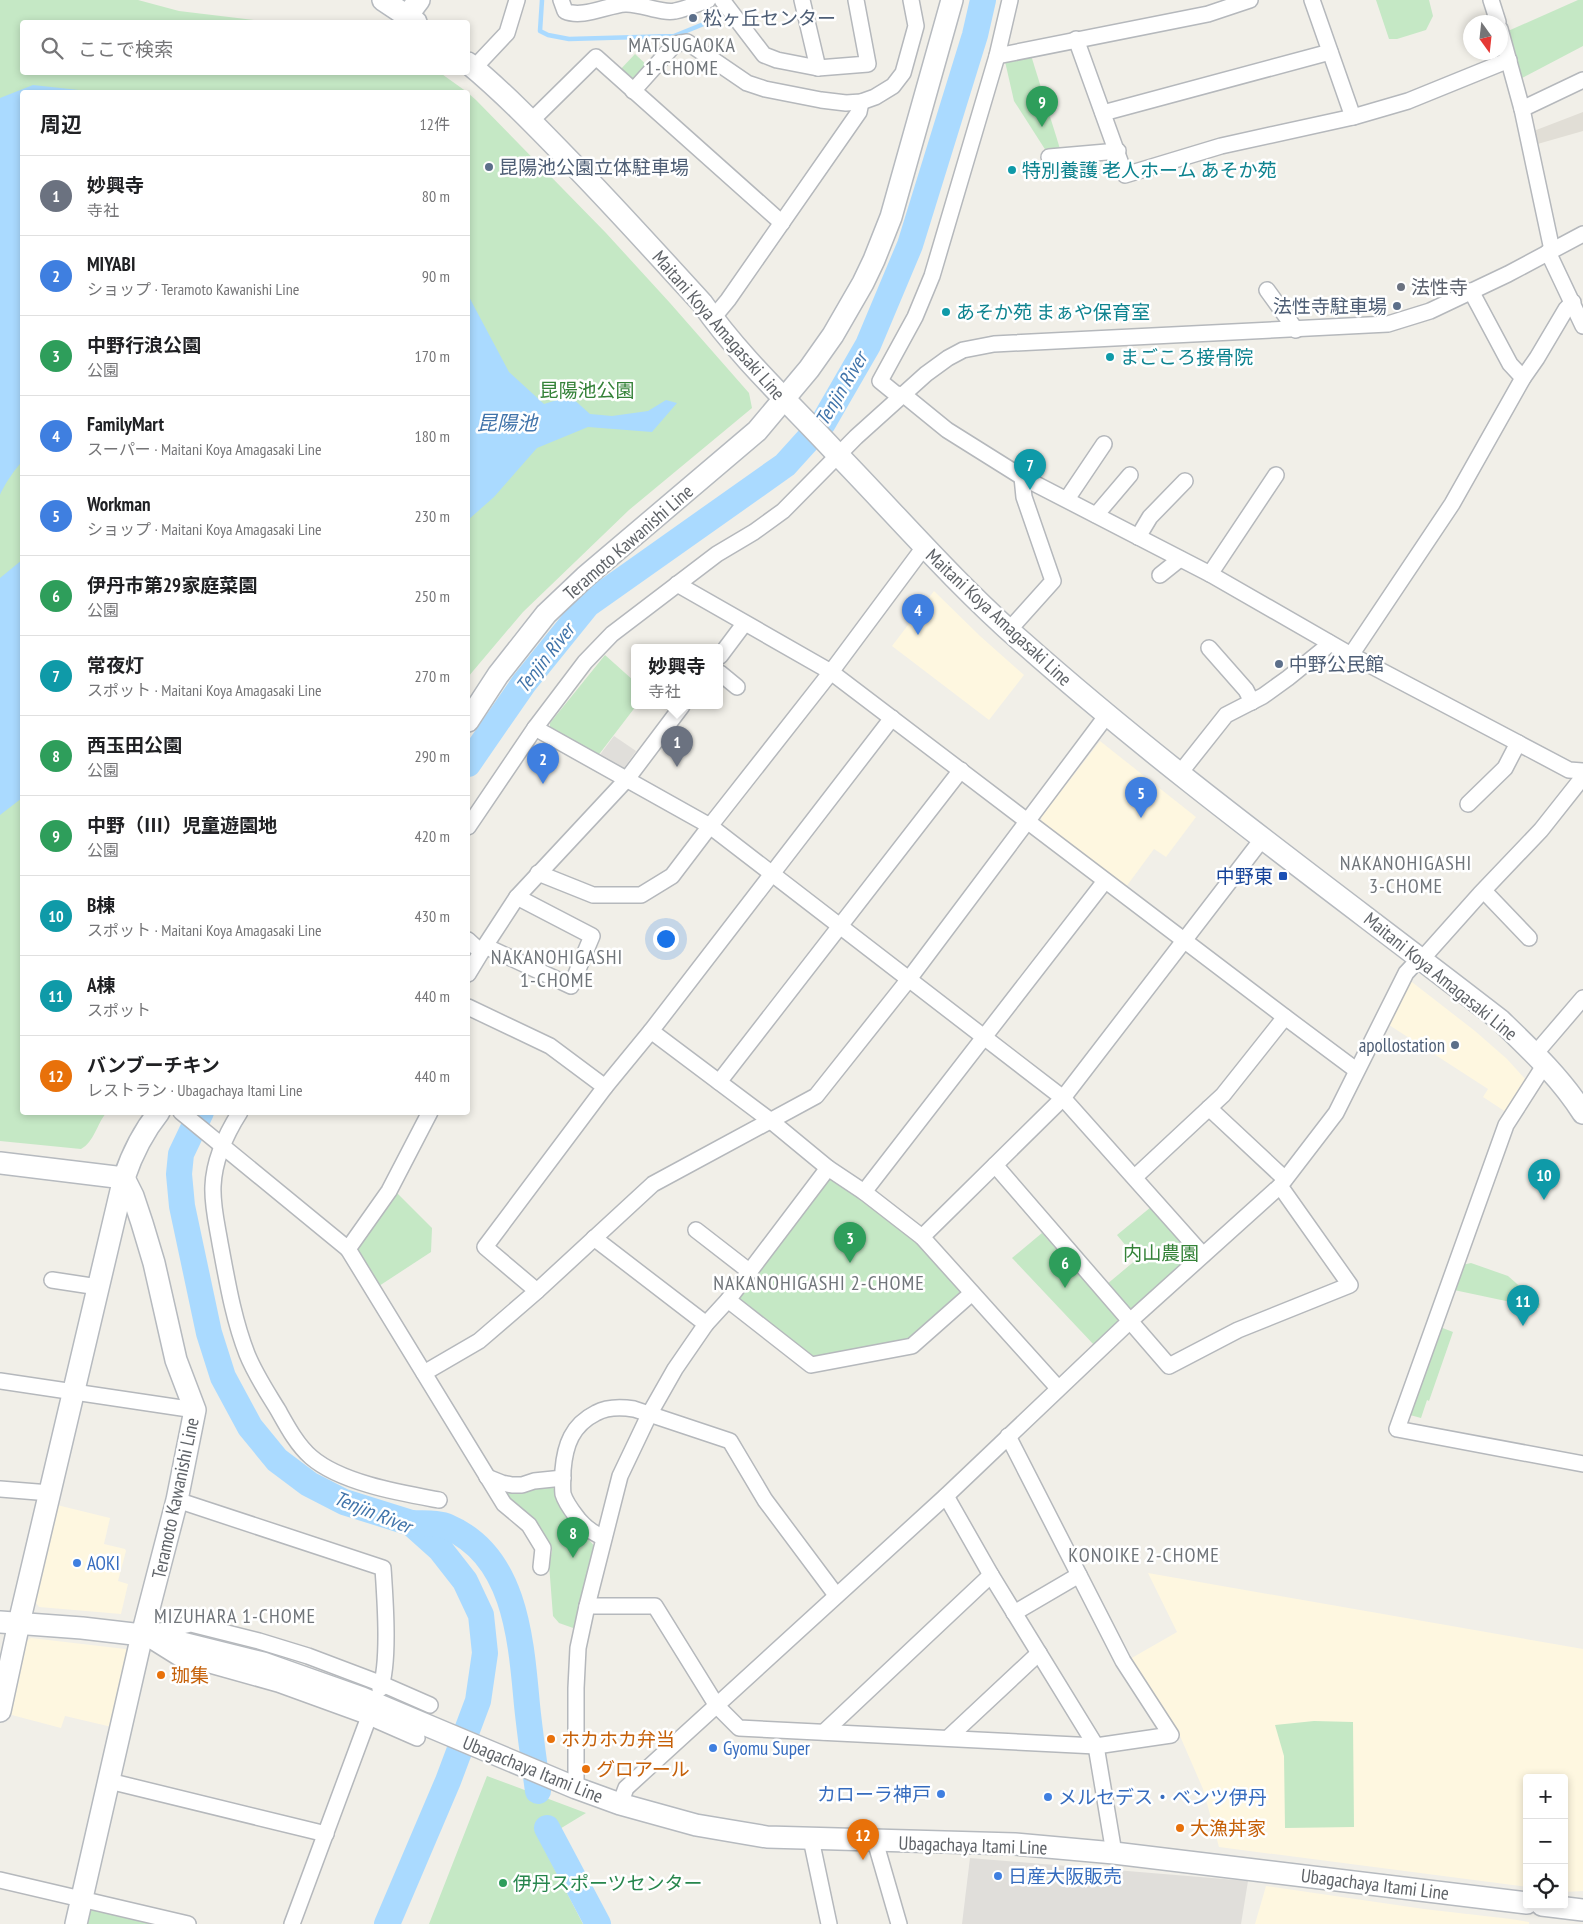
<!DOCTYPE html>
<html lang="ja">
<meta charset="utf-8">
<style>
:root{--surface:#fff;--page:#f2f2f2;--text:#202124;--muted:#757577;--line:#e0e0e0;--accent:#d93025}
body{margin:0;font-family:"PT Sans Narrow","Noto Sans JP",sans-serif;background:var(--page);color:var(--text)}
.controls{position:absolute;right:15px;bottom:15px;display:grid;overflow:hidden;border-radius:5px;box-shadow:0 2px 8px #0003}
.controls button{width:45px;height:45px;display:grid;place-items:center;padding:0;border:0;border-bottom:1px solid var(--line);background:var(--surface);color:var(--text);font:25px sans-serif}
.compass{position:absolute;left:1463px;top:15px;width:45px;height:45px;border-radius:50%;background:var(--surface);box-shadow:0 2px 8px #0003;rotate:165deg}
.you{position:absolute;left:665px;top:938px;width:18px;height:18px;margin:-12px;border:4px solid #fff;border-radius:50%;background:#1a73e8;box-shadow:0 0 0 8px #1a73e833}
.badge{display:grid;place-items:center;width:32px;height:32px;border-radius:50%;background:var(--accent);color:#fff;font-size:16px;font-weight:700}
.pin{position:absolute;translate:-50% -41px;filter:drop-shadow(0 1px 2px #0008)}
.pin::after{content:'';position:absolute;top:26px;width:18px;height:15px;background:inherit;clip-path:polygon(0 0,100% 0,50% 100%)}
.popup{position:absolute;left:631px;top:644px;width:92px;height:65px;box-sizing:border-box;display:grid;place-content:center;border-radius:5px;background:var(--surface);filter:drop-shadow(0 1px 4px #0005);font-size:16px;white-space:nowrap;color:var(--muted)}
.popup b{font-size:19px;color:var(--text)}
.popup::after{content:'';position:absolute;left:50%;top:100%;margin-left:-10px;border:10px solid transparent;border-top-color:var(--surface)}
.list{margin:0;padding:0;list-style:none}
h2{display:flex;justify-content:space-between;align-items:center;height:65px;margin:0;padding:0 20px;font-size:21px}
h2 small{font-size:16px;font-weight:400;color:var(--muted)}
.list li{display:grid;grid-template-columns:32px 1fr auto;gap:15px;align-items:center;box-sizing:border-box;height:80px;padding:0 20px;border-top:1px solid var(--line)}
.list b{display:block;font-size:19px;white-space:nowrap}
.list p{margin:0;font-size:16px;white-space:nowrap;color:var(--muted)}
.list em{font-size:16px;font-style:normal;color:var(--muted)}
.icon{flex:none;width:28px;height:28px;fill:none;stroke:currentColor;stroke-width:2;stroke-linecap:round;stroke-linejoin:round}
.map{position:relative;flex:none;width:1583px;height:1924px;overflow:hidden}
.search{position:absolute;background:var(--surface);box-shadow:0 2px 8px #0003;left:20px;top:20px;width:450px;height:55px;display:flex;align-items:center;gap:12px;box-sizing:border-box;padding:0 18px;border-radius:5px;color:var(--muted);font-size:19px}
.panel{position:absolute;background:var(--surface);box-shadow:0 2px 8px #0003;left:20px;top:90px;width:450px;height:1025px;border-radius:5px}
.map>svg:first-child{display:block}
</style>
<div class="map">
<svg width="1583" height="1924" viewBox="0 0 1583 1924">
<rect width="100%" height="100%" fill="#f1efe8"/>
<!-- commercial -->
<g fill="#fef7e0">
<polygon points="934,591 980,636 1024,675 989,720 892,646"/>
<polygon points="1100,741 1196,817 1166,857 1154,849 1126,887 1042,824 1041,817"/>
<polygon points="1408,979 1475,1031 1507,1059 1527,1081 1506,1112 1483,1097 1488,1089 1386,1023"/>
<polygon points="57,1505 110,1518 104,1544 125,1549 126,1551 118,1581 128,1584 121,1614 39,1607 34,1600"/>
<polygon points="1148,1573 1583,1649 1583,1891 1564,1892 1564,1778 1527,1778 1527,1887 1219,1847 1203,1789 1180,1736 1130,1659 1177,1632"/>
<polygon points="31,1638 134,1650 116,1728 65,1716 61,1728 8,1714 26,1641"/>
<polygon points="1266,1886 1424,1909 1511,1919 1529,1922 1529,1924 1255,1924"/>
</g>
<!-- industrial -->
<g fill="#e0deda">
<polygon points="614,736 636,751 624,768 621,769 599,756"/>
<polygon points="970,1858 1248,1881 1241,1924 962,1924"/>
</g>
<!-- education -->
<polygon fill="#e1ded6" points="1583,112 1583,131 1534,145 1531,132"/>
<!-- green -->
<g fill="#c5e8c5">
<path d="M0,0h138l41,11 92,11h-249v50h417l28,20h-445v1020l84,1c-9,11 -12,29 -25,36l-81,-8z"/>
<polygon points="1376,0 1429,0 1433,16 1426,30 1397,39 1389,39"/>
<polygon points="1578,0 1583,0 1583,46 1522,78 1508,31"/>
<polygon points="1030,52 1061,152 1048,154 1014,101 1004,57"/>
<polygon points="635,54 650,68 637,83 619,71"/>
<polygon points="468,93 476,100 606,233 670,303 749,393 752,408 629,510 523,612 468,677"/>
<polygon points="605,655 634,681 634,706 636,706 597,757 550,731 550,723"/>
<polygon points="831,1177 916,1238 959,1287 959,1294 908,1342 815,1358 808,1357 738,1303 736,1296 827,1178"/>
<polygon points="393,1193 397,1193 432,1228 431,1252 379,1286 354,1253"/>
<polygon points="1151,1207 1191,1252 1190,1259 1134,1309 1126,1310 1106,1285 1137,1259 1117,1235"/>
<polygon points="1042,1233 1117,1317 1118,1325 1095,1346 1012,1258"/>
<polygon points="1471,1263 1508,1276 1540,1304 1539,1308 1454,1290 1462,1265"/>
<polygon points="1440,1327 1453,1332 1429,1401 1427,1400 1421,1418 1410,1415"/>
<path d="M549,1484c14,11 11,25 21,37 8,11 20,17 27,29l-21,79 -17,-6 -6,-7 -4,-52 3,-13 -16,-30 -22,-16 -8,-12h12z"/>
<polygon points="1314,1721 1353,1722 1354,1827 1285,1828 1284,1756 1275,1725"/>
<polygon points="487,1776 586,1813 540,1841 583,1924 429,1924"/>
<polygon points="93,1908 171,1924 83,1924 86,1911"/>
</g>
<!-- water -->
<g fill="#aadaff">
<path d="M33,85l64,7h-75v370c-6,5 -19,25 -22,33v-397z"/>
<polygon points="468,295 509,372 544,404 570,396 590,414 612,416 648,411 666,400 677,403 652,432 588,427 537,448 494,497 468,520"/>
<polygon points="22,560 22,798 0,815 0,578"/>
</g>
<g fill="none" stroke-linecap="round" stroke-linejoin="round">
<!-- stream -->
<polyline stroke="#aadaff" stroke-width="4.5" points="542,0 540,31 548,35 569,39 674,36 716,19 727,10"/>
<!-- river -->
<g stroke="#aadaff" stroke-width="26">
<polyline points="468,764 524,683 587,605 785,465 823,423 868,345 910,245 975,35 983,0"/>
<polyline points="201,1112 181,1154 179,1174 182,1206 209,1333 223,1377 250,1427 277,1460 309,1484 344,1502 411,1523 440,1549 465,1581 481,1615 485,1653 478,1701 448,1781 387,1924"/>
<path d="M411,1523c11,1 27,-1 37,4 68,29 73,114 79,178 3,29 7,57 11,86"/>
<polyline points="547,1828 598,1924"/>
</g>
<!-- street casing -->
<g stroke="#b5b8bc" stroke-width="18">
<g id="street">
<path d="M561,0l4,11c17,8 43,-6 60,-7 15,-1 37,10 50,7 11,-2 22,-7 33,-11"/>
<polyline points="722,0 764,55 777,60 818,68 868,64 856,0"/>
<polyline points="802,0 818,68"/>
<polyline points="1010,0 997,56 932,276 915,317 880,381 896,394 904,395 947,430 1022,477 1210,574 1351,655 1518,743 1569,770 1583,771"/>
<polyline points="1312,0 1353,117"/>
<polyline points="1491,0 1498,22"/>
<polyline points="1500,29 1522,109 1552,250"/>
<polyline points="1076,39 1125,175 1221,146 1353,117 1408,101 1509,60"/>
<polyline points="997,56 1208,14 1250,0"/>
<polyline points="474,68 507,33 517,0"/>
<polyline points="633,91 675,44 687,42 747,83 765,89 821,100 846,103 861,102 875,97 893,86 903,73 916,26 911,0"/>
<polyline points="1522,109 1583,80"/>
<polyline points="1103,113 1330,52"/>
<polyline points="531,121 596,57 782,223"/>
<polyline points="1049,157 1118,151"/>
<polyline points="1548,252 1583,326"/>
<polyline points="1267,290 1296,330"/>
<polyline points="1471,291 1510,364 1523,378"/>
<polyline points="713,318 728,300 859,112 861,102"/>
<polyline points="1067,499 1104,444"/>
<polyline points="1096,515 1130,475"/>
<polyline points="1138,537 1150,517 1185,481"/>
<polyline points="924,547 831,672 710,826 1063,1098 1203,1255"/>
<polyline points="1210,574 1276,475"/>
<polyline points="1160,575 1180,559"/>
<polyline points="677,584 831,672 1285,1017 1356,1070"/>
<polyline points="1009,630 1053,581 1024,497 1022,477"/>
<polyline points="1209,648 1246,690 1252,702"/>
<polyline points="1351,655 1452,504 1523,378 1537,358 1566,309 1573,302"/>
<polyline points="720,656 744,624"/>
<polyline points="720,673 737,687"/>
<polyline points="892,718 651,1031 771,1121 828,1168 864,1192 922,1237 1058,1388"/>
<polyline points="535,728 710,826 672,876 641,895 593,895 538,873"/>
<polyline points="1180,773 1226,715 1263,696 1288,678 1325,648 1328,642"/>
<polyline points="1468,804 1505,768 1518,743"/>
<polyline points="468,827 535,728 585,662 612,634 717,554 754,532 783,511 856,437 926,374 948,358 963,350 994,344 1388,324 1430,311 1508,274 1583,234"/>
<polyline points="1484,891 1529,938"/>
<polyline points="468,940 481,952"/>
<polyline points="485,946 517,897 627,779 682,706"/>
<polyline points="1422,959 1480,894 1541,830 1583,777"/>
<polyline points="468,974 485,946 571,986 592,936 517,897"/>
<polyline points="1535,1054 1583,998"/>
<polyline points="1545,1064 1506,1125 1397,1429 1583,1464"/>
<polyline points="719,1082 961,770"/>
<polyline points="605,1087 651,1031"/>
<polyline points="1209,1108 1285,1179"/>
<polyline points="181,1112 348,1249 389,1191 430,1112"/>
<path d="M240,1112c-14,22 -26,49 -27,74 -1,19 4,39 7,57 7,37 13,75 27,111 8,20 20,38 31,56 9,16 19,35 33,47 30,26 90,36 128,43"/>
<polyline points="995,1165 1169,1366 1238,1330 1350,1285 1280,1186"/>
<polyline points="1135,1177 1223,1095 1285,1017"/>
<polyline points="864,1192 1105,881"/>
<polyline points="696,1230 745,1268 751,1270"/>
<polyline points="922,1237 1063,1098 1263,838"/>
<polyline points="594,1238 706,1324"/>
<polyline points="348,1249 504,1504 529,1525 543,1548 541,1567"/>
<polyline points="52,1280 98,1287"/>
<polyline points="537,1291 653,1184 816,1096 909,979 1107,715"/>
<polyline points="728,1300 811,1365 912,1346 972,1293"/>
<polyline points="424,1373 479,1341 537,1291 485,1247 605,1087 550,1046 468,1007"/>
<polyline points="0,1381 195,1410"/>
<polyline points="487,1477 502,1483 512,1485 522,1485 534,1481 563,1478"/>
<polyline points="0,1489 50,1493"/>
<polyline points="946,1496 991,1575 1096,1746 1114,1853"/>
<path d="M177,1500l206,68c2,30 7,95 -3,121"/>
<path d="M604,1537c-11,-3 -18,-9 -25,-17 -6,-8 -13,-16 -16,-26 -1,-8 0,-16 0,-24 2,-25 9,-45 33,-57 11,-6 25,-6 38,-4l96,32 35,59 71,95"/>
<polyline points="587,1606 655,1606 717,1706 739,1728 1096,1746 1171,1735 1123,1661 1008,1436"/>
<polyline points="1014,1613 1079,1575"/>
<polyline points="151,1633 191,1624 259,1641 308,1656 382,1684 430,1705"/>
<polyline points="150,1640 182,1660 210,1665 278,1684 369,1717 417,1738"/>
<polyline points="824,1732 991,1575"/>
<polyline points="948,1738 1039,1653"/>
<polyline points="109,1781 326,1834"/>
<polyline points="576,1788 576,1688 578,1648 587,1606 620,1476 650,1413 675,1369 706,1324 728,1300 828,1168"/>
<polyline points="620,1804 626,1788 946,1496 1130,1321 1280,1186 1336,1113 1406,973 1420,958"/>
<polyline points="811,1839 829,1924"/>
<polyline points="875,1841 899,1924"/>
<polyline points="0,1880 188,1924"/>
<polyline points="292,1924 370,1714"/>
</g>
</g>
<!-- secondary casing -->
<g stroke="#b6babf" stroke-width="24">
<g id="secondary">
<polyline points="383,0 416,22"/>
<polyline points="407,16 419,0"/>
<path d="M468,63c35,29 67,62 99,95 46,47 90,96 135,145 39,56 91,103 137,153 60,62 117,128 182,185 152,135 318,254 479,379 30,29 61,58 83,93"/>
<polyline points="468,721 498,675 546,614 585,577 757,431 809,369 833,335 863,283 874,260 891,217 952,0"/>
<polyline points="0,1163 124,1178"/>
<polyline points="0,1622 82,1628 142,1635 166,1639 263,1663 362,1698 576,1788 620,1804 696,1825 767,1837 1015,1844 1114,1853 1527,1903"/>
<path d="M0,1711l19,-88 105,-445c8,-24 19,-46 35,-66"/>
<polyline points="1542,1905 1583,1910"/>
<polyline points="76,1924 142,1635 177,1500 195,1410 176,1360 154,1263 142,1223 133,1196 124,1178"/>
</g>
</g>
<!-- street -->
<use href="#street" stroke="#fff" stroke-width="15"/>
<!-- secondary -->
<use href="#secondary" stroke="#fff" stroke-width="21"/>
</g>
<!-- markers -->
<g fill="#5c6f8a" stroke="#fff" stroke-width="2">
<circle cx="693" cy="18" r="5"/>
<circle cx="489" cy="167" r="5"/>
<circle cx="1397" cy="306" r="5"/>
<circle cx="1279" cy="664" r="5"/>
<circle cx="1455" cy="1045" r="5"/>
</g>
<g fill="#0f9aa8" stroke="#fff" stroke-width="2">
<circle cx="1012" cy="170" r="5"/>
<circle cx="946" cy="312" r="5"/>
<circle cx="1110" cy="357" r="5"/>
</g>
<circle fill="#6b7280" stroke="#fff" stroke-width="2" cx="1401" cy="287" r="5"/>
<rect fill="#1a4fb4" stroke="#fff" stroke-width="2" x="1278" y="871" width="10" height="10" rx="2.5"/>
<g fill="#3f7fe0" stroke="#fff" stroke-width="2">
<circle cx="77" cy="1563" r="5"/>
<circle cx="713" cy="1748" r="5"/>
<circle cx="941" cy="1794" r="5"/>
<circle cx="1048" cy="1797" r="5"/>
<circle cx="998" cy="1876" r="5"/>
</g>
<g fill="#e8710a" stroke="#fff" stroke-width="2">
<circle cx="161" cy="1675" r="5"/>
<circle cx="551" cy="1739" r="5"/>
<circle cx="586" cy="1769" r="5"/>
<circle cx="1180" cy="1828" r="5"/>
</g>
<circle fill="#2e9e5b" stroke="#fff" stroke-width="2" cx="503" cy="1883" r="5"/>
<g text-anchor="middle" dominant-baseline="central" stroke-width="5" stroke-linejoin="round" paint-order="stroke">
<!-- service labels -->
<g font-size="19" fill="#4e5e75" stroke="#fff" text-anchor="start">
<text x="703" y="18">松ヶ丘センター</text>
<text x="499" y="167">昆陽池公園立体駐車場</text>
<text x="1387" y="306" text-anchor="end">法性寺駐車場</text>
<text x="1289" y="664">中野公民館</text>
<text x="1445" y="1045" text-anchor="end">apollostation</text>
</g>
<!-- culture labels -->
<g font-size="19" fill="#0d838f" stroke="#fff" text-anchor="start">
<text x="1022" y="170">特別養護 老人ホーム あそか苑</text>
<text x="956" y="312">あそか苑 まぁや保育室</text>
<text x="1120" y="357">まごころ接骨院</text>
</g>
<!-- worship labels -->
<g font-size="19" fill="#5b616d" stroke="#fff" text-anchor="start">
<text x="1411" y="287">法性寺</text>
</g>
<!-- street labels -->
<g font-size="19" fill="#5f6368" stroke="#fff">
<text transform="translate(719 325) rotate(49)">Maitani Koya Amagasaki Line</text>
<text transform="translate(628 542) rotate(-41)">Teramoto Kawanishi Line</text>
<text transform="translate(999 617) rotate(43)">Maitani Koya Amagasaki Line</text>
<text transform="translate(1441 976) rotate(39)">Maitani Koya Amagasaki Line</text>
<text transform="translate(175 1498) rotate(-78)">Teramoto Kawanishi Line</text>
<text transform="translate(533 1769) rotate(22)">Ubagachaya Itami Line</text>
<text transform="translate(973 1845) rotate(2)">Ubagachaya Itami Line</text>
<text transform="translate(1375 1884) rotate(7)">Ubagachaya Itami Line</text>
</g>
<!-- park labels -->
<g font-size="19" fill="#348238" stroke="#fff">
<text x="587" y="390">昆陽池公園</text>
<text x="1161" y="1253">内山農園</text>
</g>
<!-- transit labels -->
<g font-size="19" fill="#164399" stroke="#fff" text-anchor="end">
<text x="1273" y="876">中野東</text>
</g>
<!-- shop labels -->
<g font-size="19" fill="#366cbe" stroke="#fff" text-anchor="start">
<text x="87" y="1563">AOKI</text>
<text x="723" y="1748">Gyomu Super</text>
<text x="931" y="1794" text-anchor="end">カローラ神戸</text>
<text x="1058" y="1797">メルセデス・ベンツ伊丹</text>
<text x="1008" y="1876">日産大阪販売</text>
</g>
<!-- food labels -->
<g font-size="19" fill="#c56008" stroke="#fff" text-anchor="start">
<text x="171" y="1675">珈集</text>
<text x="561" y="1739">ホカホカ弁当</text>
<text x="596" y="1769">グロアール</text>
<text x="1190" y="1828">大漁丼家</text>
</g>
<!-- leisure labels -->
<g font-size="19" fill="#27864d" stroke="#fff" text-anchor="start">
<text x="513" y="1883">伊丹スポーツセンター</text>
</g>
<!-- neighbourhood labels -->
<g font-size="20" letter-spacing="1" fill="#70757a" stroke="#fff">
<text x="682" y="45">MATSUGAOKA<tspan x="682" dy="23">1-CHOME</tspan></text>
<text x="1406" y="863">NAKANOHIGASHI<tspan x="1406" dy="23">3-CHOME</tspan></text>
<text x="557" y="957">NAKANOHIGASHI<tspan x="557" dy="23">1-CHOME</tspan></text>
<text x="819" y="1283">NAKANOHIGASHI 2-CHOME</text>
<text x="1144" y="1555">KONOIKE 2-CHOME</text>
<text x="235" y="1616">MIZUHARA 1-CHOME</text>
</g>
<!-- water labels -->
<g font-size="20" font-style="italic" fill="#4174aa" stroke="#fff">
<text transform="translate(841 389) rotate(-59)">Tenjin River</text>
<text x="507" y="423">昆陽池</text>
<text transform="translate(545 658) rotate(-52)">Tenjin River</text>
<text transform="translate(373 1512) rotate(22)">Tenjin River</text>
</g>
</g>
</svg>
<div class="controls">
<button>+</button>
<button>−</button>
<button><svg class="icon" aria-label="locate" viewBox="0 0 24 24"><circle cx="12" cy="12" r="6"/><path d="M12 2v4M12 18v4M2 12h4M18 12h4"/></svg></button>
</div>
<svg class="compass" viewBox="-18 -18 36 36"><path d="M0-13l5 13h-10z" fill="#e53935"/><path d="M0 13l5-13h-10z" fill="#757577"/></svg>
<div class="you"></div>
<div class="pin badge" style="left:677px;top:767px;background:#6b7280">1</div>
<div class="popup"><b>妙興寺</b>寺社</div>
<div class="pin badge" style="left:543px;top:784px;background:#3f7fe0">2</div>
<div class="pin badge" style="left:850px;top:1263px;background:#2e9e5b">3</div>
<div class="pin badge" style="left:918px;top:635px;background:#3f7fe0">4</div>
<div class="pin badge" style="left:1141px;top:818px;background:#3f7fe0">5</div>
<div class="pin badge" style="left:1065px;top:1288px;background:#2e9e5b">6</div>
<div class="pin badge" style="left:1030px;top:490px;background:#0f9aa8">7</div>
<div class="pin badge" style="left:573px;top:1558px;background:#2e9e5b">8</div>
<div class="pin badge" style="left:1042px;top:127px;background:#2e9e5b">9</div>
<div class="pin badge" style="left:1544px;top:1200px;background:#0f9aa8">10</div>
<div class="pin badge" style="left:1523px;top:1326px;background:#0f9aa8">11</div>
<div class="pin badge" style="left:863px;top:1860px;background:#e8710a">12</div>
<div class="search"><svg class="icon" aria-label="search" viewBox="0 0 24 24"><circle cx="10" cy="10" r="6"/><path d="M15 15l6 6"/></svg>ここで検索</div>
<section class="panel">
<h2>周辺<small>12件</small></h2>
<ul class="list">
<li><span class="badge" style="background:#6b7280">1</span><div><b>妙興寺</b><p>寺社</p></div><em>80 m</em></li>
<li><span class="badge" style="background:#3f7fe0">2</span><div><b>MIYABI</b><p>ショップ · Teramoto Kawanishi Line</p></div><em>90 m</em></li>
<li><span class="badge" style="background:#2e9e5b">3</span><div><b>中野行浪公園</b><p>公園</p></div><em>170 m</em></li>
<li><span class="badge" style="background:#3f7fe0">4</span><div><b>FamilyMart</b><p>スーパー · Maitani Koya Amagasaki Line</p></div><em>180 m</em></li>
<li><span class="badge" style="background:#3f7fe0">5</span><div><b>Workman</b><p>ショップ · Maitani Koya Amagasaki Line</p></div><em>230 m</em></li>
<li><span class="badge" style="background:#2e9e5b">6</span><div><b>伊丹市第29家庭菜園</b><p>公園</p></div><em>250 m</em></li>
<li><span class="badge" style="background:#0f9aa8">7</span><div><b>常夜灯</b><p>スポット · Maitani Koya Amagasaki Line</p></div><em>270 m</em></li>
<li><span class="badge" style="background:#2e9e5b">8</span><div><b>西玉田公園</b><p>公園</p></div><em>290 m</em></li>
<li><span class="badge" style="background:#2e9e5b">9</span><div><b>中野（Ⅲ）児童遊園地</b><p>公園</p></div><em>420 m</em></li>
<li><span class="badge" style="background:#0f9aa8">10</span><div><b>B棟</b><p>スポット · Maitani Koya Amagasaki Line</p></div><em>430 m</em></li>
<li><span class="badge" style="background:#0f9aa8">11</span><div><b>A棟</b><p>スポット</p></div><em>440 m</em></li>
<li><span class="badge" style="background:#e8710a">12</span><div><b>バンブーチキン</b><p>レストラン · Ubagachaya Itami Line</p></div><em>440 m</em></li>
</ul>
</section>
</div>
